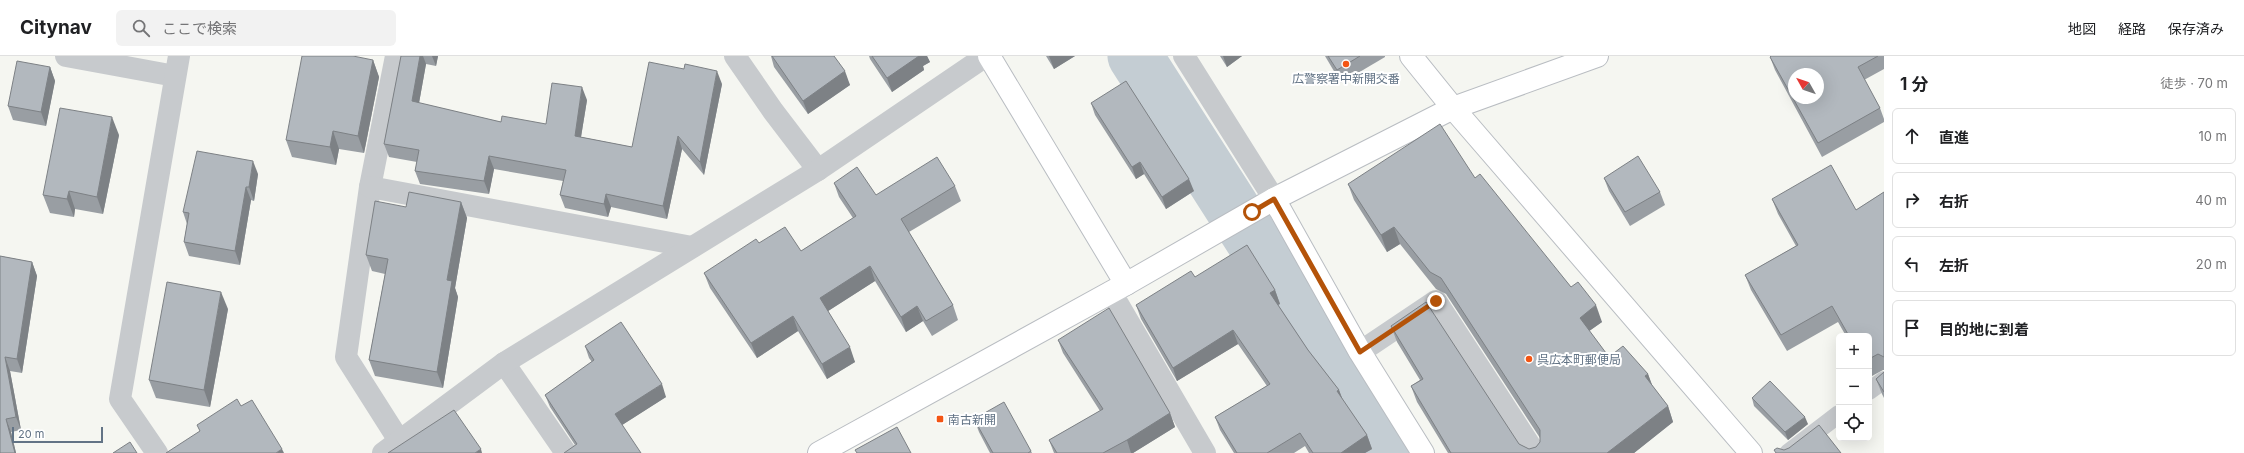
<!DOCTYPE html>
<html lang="ja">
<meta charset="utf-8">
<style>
:root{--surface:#fff;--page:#f2f2f2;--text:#202124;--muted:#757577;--line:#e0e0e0}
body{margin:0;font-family:Inter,"Noto Sans JP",sans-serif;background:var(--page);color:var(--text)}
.controls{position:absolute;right:12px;bottom:12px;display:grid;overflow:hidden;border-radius:6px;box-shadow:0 4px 16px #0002}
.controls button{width:36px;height:36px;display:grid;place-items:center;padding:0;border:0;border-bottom:1px solid var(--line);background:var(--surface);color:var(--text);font:20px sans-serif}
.compass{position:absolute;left:1788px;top:12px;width:36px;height:36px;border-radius:50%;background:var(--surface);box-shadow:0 4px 16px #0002;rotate:310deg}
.scale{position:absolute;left:12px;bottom:10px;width:91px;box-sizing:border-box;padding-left:4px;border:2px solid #627385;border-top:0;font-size:11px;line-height:14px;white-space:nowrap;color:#627385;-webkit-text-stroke:3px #fff;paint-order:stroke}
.stop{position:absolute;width:12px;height:12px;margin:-9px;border:3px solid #b45309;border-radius:50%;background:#fff}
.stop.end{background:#b45309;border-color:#fff;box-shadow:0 1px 4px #0008}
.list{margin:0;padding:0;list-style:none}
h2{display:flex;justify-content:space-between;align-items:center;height:52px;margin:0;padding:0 16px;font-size:17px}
h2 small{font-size:13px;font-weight:400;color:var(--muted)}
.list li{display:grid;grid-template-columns:26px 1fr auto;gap:12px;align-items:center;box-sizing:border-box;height:56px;margin:0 8px 8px;padding:0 8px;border:1px solid var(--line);border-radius:6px}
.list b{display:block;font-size:15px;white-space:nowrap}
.list em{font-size:13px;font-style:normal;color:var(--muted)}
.icon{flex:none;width:22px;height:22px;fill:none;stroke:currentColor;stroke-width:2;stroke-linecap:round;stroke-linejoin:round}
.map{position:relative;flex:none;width:1884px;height:397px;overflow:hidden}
header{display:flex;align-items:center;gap:24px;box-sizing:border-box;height:56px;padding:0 20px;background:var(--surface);border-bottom:1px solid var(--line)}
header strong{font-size:19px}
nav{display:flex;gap:22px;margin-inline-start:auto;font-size:14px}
.search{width:280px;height:36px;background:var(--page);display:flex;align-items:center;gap:10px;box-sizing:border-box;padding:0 14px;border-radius:6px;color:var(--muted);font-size:15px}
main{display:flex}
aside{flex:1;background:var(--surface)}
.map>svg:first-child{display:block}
</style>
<header>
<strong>Citynav</strong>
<div class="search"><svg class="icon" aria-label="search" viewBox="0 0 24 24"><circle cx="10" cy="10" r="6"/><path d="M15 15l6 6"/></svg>ここで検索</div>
<nav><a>地図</a><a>経路</a><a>保存済み</a></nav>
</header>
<main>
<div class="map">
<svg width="1884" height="397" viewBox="0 0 1884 397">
<rect width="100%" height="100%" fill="#f5f6f1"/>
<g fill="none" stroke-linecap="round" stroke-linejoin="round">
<!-- river -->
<polyline stroke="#c4cdd3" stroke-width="55" points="1135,0 1341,322 1383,397"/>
<!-- secondary casing -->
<g stroke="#b9bdc2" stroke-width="24">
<g id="secondary">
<polyline points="989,0 1126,228"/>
<polyline points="1411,0 1453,52 1751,397"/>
<polyline points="1274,143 1360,296 1423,397"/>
<polyline points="819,397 1126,228 1274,143 1453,52 1597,0"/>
</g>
</g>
<!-- lane -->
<g stroke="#c7cacd" stroke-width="18">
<polyline points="1869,335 1884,324"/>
<polyline points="1788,397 1839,358"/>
</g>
<!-- street -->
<g stroke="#c7cacd" stroke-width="22">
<polyline points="66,0 175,20"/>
<polyline points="396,0 370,131 346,301 400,386"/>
<polyline points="735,0 773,55 818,114"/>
<polyline points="1184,0 1274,143"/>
<polyline points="370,131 692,191"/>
<polyline points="1111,236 1205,397"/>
<polyline points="1360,296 1436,245 1535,397"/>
<polyline points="504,307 566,397"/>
<polyline points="157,397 120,343 179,0"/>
<polyline points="383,397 504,307 818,114 986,0"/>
</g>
<!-- secondary -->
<use href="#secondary" stroke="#fff" stroke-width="22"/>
</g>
<!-- wall -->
<g fill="#999ea3">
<polygon points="401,0 438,0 436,10 426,8 419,47 501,66 546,68 587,44 581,81 632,91 722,28 704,119 682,93 667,163 611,151 608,161 565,152 560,139 563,125 494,113 489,138 420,128 415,115 417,106 389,101 384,88"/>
<polygon points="771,0 834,0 850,29 808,58 774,11"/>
<polygon points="869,0 927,0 930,6 923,10 924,14 892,36 870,3"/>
<polygon points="1046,0 1075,0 1054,13"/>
<polygon points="1220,0 1242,0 1227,11"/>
<polygon points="1325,0 1385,0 1385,1 1341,27"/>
<polygon points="1771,0 1884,0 1884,13 1864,24 1880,52 1884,63 1884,66 1822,101 1775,14 1770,1"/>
<polygon points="373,4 379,21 364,97 339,93 336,109 292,101 286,84"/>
<polygon points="50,11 55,25 46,70 13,64 8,50"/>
<polygon points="1091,47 1194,135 1166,153 1144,118 1136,123 1095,59"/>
<polygon points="119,79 103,158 75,153 74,161 50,157 43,139"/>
<polygon points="258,118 254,145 251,144 240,209 189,200 184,186 187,168 183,156"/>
<polygon points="1475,122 1602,266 1589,275 1609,301 1648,318 1652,330 1668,350 1673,366 1634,397 1448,397 1417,346 1411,330 1420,324 1397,286 1391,270 1519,388 1529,393 1536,391 1540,386 1540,382 1446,238 1436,233 1400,188 1387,196 1354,144 1348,128"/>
<polygon points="1604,122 1660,136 1665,149 1630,170 1609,135"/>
<polygon points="834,127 876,139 955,130 961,145 909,176 953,249 958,264 932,280 923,265 906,276 875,225 828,255 855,306 827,323 798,275 757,302 710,232 704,217 759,187 801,195 853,162 839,141"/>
<polygon points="1884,136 1884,314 1883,314 1872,320 1869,315 1869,280 1846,280 1838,266 1787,295 1751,234 1745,219 1796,190 1778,158 1772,143 1856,154"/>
<polygon points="461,146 467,162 455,232 458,241 443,332 375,320 369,304 385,218 372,215 366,199 406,151"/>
<polygon points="0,200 32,206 37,220 22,317 10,315 21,374 11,376 16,397 0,397"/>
<polygon points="1195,221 1275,234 1280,248 1278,249 1308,294 1339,334 1342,343 1367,379 1372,393 1365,397 1309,397 1305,390 1294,397 1234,397 1220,374 1215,361 1267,330 1238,288 1177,325 1141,263 1136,249"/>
<polygon points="228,253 210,351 156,342 149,324"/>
<polygon points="1058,284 1170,357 1175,371 1133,397 1054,397 1049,384 1100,355 1063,297"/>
<polygon points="585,290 666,341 622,369 575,389 550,351 545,339 592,306 589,302"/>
<polygon points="1884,316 1884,342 1882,338 1876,323"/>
<polygon points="1752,342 1808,368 1788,384 1754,350"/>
<polygon points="974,363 1031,395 1032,397 990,397 979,376"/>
</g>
<!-- shaded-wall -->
<g fill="#7d8185">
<polygon points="420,0 423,0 426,8 417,58 412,45"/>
<polygon points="432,0 438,0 436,10"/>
<polygon points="918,0 927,0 930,6 923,10 924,14 892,36 887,22"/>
<polygon points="1049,0 1075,0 1054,13"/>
<polygon points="1223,0 1242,0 1227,11"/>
<polygon points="373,4 379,21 364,97 358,80"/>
<polygon points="50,11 55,25 46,70 41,56"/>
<polygon points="717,15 722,28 704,119 700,106"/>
<polygon points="845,15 850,29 808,58 803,45"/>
<polygon points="582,31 587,44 579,93 575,80"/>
<polygon points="112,61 119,79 103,158 97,141"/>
<polygon points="333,75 339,93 336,109 330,91"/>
<polygon points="678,80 682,93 667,163 663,150"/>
<polygon points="489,100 494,113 489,138 484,125"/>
<polygon points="253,105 258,118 254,145 249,131"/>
<polygon points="1140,106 1144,118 1136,123 1132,111"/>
<polygon points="1189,123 1194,135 1166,153 1162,141"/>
<polygon points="246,131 251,144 240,209 235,195"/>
<polygon points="69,135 75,153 74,161 67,143"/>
<polygon points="606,138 611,151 608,161 604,148"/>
<polygon points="461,146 467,162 455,232 458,241 443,332 437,316 447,224"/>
<polygon points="1394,171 1400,188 1387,196 1381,179"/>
<polygon points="32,206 37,220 22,317 17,303"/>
<polygon points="870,210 875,225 825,257 820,242"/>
<polygon points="1275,234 1280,248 1275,250 1270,237"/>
<polygon points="221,236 228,253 210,351 204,334"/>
<polygon points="1596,249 1602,266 1585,278 1580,262"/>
<polygon points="917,250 923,265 906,276 901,261"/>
<polygon points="793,260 798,275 757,302 751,287"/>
<polygon points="1233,274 1238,288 1177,325 1173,312"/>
<polygon points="850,291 855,306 827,323 822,308"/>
<polygon points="5,301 10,315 21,374 16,361"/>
<polygon points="1648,318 1654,334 1645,320"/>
<polygon points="662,328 666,341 619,371 615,358"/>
<polygon points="1339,334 1344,347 1337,335"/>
<polygon points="1668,350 1673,366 1634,397 1607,397"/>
<polygon points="1170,357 1175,371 1133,397 1131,397 1127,384"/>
<polygon points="1805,361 1808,368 1788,384 1785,376"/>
<polygon points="6,363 11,376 16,397 15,397"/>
<polygon points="1367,379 1372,393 1365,397 1341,397"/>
<polygon points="282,393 284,397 276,397"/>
<polygon points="481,393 482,397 475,397"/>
</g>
<!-- building -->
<g fill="#b2b8be" stroke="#7d8185" fill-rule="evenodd">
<polygon points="302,0 353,0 373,4 358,80 333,75 330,91 286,84"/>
<polygon points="401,0 420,0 412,45 501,66 502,60 546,68 552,27 582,31 575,80 632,91 649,6 684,13 685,8 717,15 700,106 678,80 663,150 606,138 604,148 560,139 566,114 489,100 484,125 415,115 419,94 384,88"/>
<polygon points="772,0 834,0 845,15 803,45"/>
<polygon points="872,0 919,0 887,22"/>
<polygon points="1328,0 1360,0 1337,14"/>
<path d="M1771,0h107l-20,11 22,41 -62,35 -48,-86zM1794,18h24v24h-24z"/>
<polygon points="17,5 50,11 41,56 8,50"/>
<polygon points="1126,25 1189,123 1162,141 1140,106 1132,111 1091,47"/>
<polygon points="60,52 112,61 97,141 69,135 67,143 43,139"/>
<polygon points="1440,68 1475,122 1480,118 1571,231 1578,226 1596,249 1580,262 1609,301 1623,290 1648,318 1645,320 1668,350 1607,397 1451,397 1411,330 1423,323 1391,270 1426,246 1519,388 1529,393 1536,391 1540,386 1540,374 1441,222 1430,216 1394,171 1381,179 1348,128"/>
<polygon points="197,95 253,105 249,131 246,131 235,195 184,186 189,157 183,156"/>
<polygon points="1638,100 1660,136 1625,156 1604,122"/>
<polygon points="937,101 955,130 901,163 953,249 926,265 917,250 901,261 870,210 820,242 850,291 822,308 793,260 751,287 704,217 756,183 759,187 785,171 801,195 856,160 834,127 857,111 876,139"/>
<polygon points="1831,109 1856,154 1884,136 1884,301 1878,298 1869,303 1869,280 1849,280 1832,250 1781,279 1745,219 1798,189 1772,143"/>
<polygon points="409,136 461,146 447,224 452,225 437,316 369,304 388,203 366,199 375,145 406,151"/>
<polygon points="1247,189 1275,234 1270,237 1308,294 1339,334 1337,335 1367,379 1341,397 1313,397 1300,377 1267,397 1237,397 1215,361 1270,328 1233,274 1173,312 1136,249 1191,215 1195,221"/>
<polygon points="0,200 32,206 17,303 5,301 16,361 6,363 15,397 0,397"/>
<polygon points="167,226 221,236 204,334 149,324"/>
<polygon points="1109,252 1170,357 1127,384 1103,397 1057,397 1049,384 1103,353 1058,284"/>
<polygon points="621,266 662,328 615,358 641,397 564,397 577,388 545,339 594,304 585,290"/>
<polygon points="1884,316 1884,336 1876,323"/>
<polygon points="1770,325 1805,361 1785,376 1752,342"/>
<polygon points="237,343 241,350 252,344 282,393 276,397 166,397 200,375 197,369"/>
<polygon points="1004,346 1031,395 1028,397 993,397 974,363"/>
<polygon points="454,354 481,393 475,397 388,397"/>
<polygon points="1819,369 1841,397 1776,397 1774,394 1777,392 1784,394 1789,392"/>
<polygon points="897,371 911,397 857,397 855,394"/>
<polygon points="130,386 137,397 113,397"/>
</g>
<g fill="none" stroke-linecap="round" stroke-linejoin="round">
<!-- route -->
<polyline stroke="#b45309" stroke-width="5" points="1252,156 1274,143 1360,296 1436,245"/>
</g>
<!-- markers -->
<g fill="#f35514" stroke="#fff" stroke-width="1.5">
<circle cx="1346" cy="8" r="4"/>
<circle cx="1529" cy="303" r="4"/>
<rect x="936" y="359" width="8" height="8" rx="2"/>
</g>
<g text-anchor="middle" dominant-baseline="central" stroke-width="4" stroke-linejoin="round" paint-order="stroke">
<!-- poi labels -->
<g font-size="12" fill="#627385" stroke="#fff" text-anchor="start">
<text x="1346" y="22" text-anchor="middle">広警察署中新開交番</text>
<text x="1537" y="303">呉広本町郵便局</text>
<text x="948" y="363">南古新開</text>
</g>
</g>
</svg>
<div class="controls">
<button>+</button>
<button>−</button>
<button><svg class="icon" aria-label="locate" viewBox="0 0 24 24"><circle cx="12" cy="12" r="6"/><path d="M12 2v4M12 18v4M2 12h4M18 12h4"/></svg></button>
</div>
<svg class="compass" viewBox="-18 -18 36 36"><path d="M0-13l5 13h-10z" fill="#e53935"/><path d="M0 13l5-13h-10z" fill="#757577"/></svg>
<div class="scale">20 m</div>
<div class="stop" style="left:1252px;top:156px"></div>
<div class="stop end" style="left:1436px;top:245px"></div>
</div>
<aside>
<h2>1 分<small>徒歩 · 70 m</small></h2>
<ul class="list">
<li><svg class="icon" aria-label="ahead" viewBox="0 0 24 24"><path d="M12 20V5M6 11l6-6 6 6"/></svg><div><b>直進</b></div><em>10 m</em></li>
<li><svg class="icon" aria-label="right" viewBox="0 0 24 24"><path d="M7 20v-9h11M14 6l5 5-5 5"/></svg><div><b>右折</b></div><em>40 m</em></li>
<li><svg class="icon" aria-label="left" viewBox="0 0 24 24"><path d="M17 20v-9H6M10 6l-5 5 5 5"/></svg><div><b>左折</b></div><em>20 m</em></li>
<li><svg class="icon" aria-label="arrive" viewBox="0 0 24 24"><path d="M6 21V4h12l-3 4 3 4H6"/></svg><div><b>目的地に到着</b></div></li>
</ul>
</aside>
</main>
